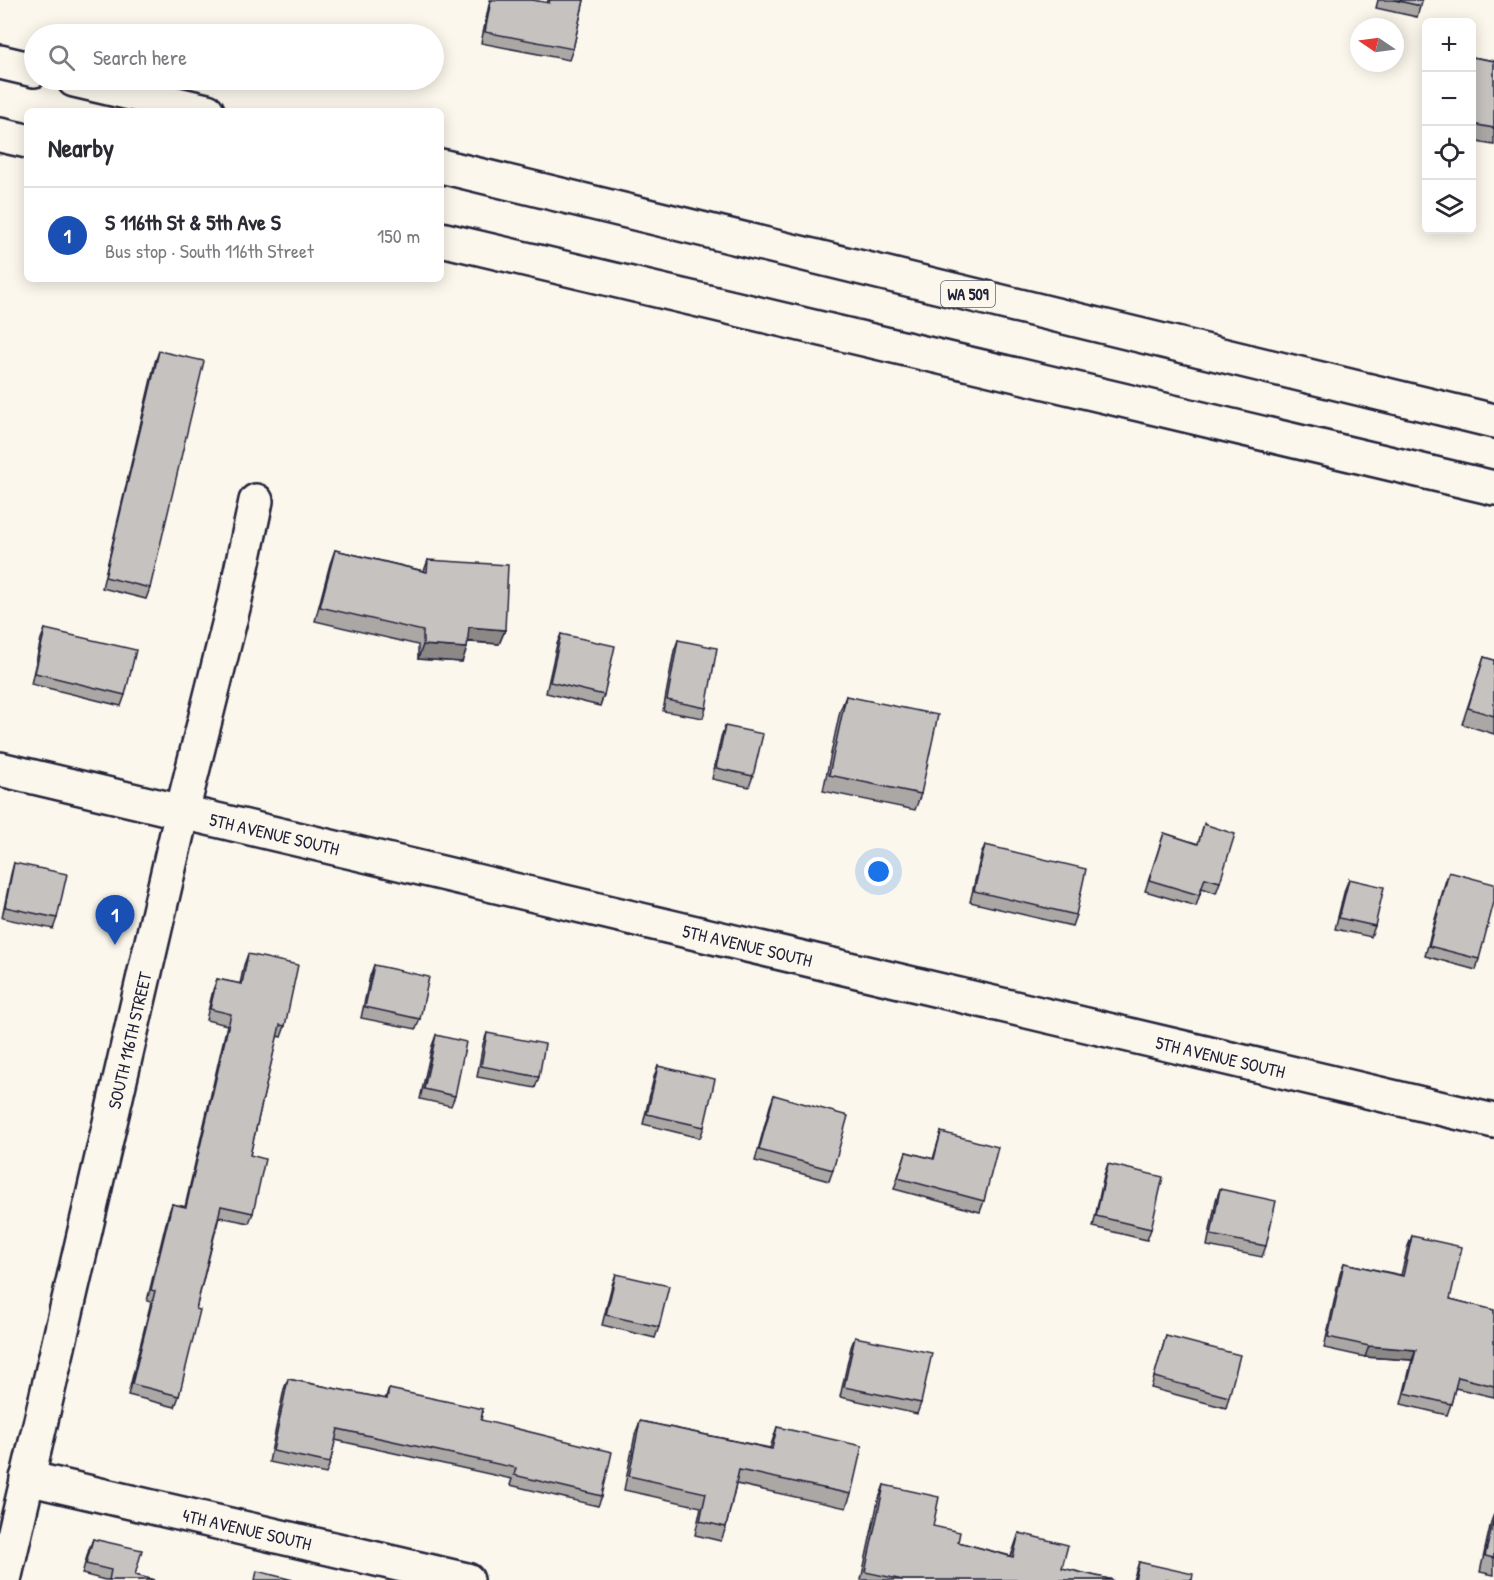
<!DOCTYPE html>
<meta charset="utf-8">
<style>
:root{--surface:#fff;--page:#f2f2f3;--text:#2b2b33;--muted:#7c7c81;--line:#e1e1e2;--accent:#2563eb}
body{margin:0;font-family:"Patrick Hand",sans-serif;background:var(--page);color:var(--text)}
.controls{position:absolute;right:18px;top:18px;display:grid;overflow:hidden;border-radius:9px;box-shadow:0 3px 15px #0003}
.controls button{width:54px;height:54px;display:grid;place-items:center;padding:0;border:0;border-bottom:2px solid var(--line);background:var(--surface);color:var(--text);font:30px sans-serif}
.compass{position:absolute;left:1350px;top:18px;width:54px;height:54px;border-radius:50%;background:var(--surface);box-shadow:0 3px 15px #0003;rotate:283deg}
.you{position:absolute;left:879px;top:872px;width:21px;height:21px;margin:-15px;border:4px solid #fff;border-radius:50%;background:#1a73e8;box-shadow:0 0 0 9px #1a73e833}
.badge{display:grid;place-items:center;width:39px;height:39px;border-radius:50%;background:var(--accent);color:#fff;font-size:20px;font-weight:700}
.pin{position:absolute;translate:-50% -50px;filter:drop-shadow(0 2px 3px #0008)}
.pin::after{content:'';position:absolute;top:32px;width:21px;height:18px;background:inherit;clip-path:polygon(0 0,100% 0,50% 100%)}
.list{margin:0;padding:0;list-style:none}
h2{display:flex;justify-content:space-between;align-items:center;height:78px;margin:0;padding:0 24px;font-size:26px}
h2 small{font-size:20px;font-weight:400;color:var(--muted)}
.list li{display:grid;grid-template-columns:39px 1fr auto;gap:18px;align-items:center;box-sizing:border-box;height:96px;padding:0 24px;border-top:2px solid var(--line)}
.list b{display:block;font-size:22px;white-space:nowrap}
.list p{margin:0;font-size:20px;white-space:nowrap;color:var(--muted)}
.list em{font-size:20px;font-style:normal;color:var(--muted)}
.icon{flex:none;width:33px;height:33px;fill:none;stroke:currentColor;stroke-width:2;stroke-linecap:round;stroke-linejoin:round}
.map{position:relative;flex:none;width:1494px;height:1580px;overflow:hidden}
.search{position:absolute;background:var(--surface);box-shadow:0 3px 15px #0003;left:24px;top:24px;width:420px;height:66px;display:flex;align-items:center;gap:15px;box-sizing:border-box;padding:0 21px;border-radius:33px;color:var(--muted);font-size:22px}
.panel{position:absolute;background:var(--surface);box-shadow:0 3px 15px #0003;left:24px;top:108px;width:420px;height:174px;border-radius:9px}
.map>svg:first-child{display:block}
</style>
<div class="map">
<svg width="1494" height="1580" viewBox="0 0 1494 1580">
<rect width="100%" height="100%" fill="#fbf7ec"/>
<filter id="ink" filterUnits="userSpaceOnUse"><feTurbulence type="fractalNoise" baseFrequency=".0167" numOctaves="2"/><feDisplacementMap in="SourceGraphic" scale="12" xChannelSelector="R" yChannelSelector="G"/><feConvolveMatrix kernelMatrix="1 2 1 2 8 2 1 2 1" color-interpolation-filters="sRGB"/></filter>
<g filter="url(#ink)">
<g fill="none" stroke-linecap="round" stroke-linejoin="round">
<!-- minor casing -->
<g stroke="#22223b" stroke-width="38">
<g id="minor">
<polyline points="182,812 234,604 256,501"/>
<path id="s1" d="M27,1478l440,102"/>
</g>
</g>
<!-- tertiary casing -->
<g stroke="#22223b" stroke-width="38">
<g id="tertiary">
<path id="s2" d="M0,769l1494,352"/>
<path id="s3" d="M4,1580l178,-768"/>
</g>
</g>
<!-- motorway casing -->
<g stroke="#22223b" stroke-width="38">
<g id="motorway">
<polyline points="0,62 34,70"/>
<polyline points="74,80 207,111"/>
<polyline points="0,135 27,141"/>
<polyline points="441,166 1494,421"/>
<polyline points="441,239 1494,488"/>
</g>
</g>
<!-- minor -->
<use href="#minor" stroke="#fbf7ec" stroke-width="33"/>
<!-- tertiary -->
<use href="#tertiary" stroke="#fbf7ec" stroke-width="33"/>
<!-- motorway -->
<use href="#motorway" stroke="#fbf7ec" stroke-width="33"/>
</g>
<!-- wall -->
<g fill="#aaa7a5" stroke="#22223b" stroke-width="1.5">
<polygon points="490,0 532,0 547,3 548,0 584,0 573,49 569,60 481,43"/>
<polygon points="1378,0 1422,0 1417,17 1376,8"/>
<polygon points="1472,57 1494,61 1494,145 1472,141"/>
<polygon points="159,351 150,588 146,599 102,588 155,362"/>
<polygon points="335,550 424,571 428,560 505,630 499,644 468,642 462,662 418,659 418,645 315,621 330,564"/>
<polygon points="45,629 125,695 121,706 31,684 41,639"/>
<polygon points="561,634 604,695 600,706 546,693 557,644"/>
<polygon points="678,640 706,708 703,718 663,711 674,651"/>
<polygon points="1484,657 1494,660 1494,734 1462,724"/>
<polygon points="846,696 921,794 915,810 823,791 840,711"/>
<polygon points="725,726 753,776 749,787 712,779 721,737"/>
<polygon points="1204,824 1220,882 1216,893 1202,888 1196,906 1145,891 1164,833 1198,844"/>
<polygon points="985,845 1076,915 1072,926 970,902 981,855"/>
<polygon points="14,863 57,918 53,929 2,918 11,874"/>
<polygon points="1449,872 1479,959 1476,970 1425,956 1445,883"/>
<polygon points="1349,879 1375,926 1371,937 1335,929 1345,889"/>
<polygon points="248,954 285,1026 281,1037 277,1036 250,1155 253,1213 249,1223 219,1217 196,1309 179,1396 175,1407 128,1395 151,1302 147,1301 168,1215 172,1204 185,1207 227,1025 206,1020 213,990 217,979 240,984 244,965"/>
<polygon points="374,965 420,1019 416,1029 361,1018 370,976"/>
<polygon points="487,1033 539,1077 535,1088 477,1077 483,1044"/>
<polygon points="436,1035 455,1096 451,1106 420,1099 432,1046"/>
<polygon points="658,1066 704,1127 700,1138 643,1124 654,1077"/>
<polygon points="774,1095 833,1170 829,1181 755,1161 770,1106"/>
<polygon points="941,1132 984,1201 980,1212 894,1189 906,1152 933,1159"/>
<polygon points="1108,1164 1151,1229 1147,1240 1093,1227 1104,1175"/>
<polygon points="1220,1189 1266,1246 1262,1257 1207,1246 1216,1200"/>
<polygon points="1412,1236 1450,1299 1494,1310 1494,1397 1455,1388 1451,1404 1447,1415 1401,1404 1412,1360 1365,1357 1324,1348 1340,1274 1344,1263 1401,1275 1408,1246"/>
<polygon points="616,1274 659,1327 655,1338 602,1325 612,1285"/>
<polygon points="1166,1336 1229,1397 1226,1408 1151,1388"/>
<polygon points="855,1337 921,1403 917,1414 840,1397 851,1347"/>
<polygon points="288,1379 385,1399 389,1389 481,1420 602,1496 598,1506 510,1485 512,1479 335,1440 330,1463 326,1474 269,1462 284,1389"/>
<polygon points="640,1421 770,1448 777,1427 851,1494 846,1508 736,1484 726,1527 721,1541 695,1535 701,1507 624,1490 635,1435"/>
<polygon points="884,1485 933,1526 958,1542 1011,1556 1019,1533 1062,1568 1113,1580 861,1580 878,1501"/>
<polygon points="1494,1514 1494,1575 1480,1572 1491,1522"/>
<polygon points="93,1539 135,1575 154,1580 105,1580 82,1574 89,1549"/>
<polygon points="1139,1562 1192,1580 1133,1580"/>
</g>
<!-- shaded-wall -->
<g fill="#8b8886" stroke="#22223b" stroke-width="1.5">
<polygon points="469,627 505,630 499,644 463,641"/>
<polygon points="423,645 467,648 462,662 418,659"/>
<polygon points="1369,1346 1416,1350 1412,1360 1365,1357"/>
</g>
<!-- building -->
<g fill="#c6c2c0" stroke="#22223b" stroke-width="1.5">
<polygon points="491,0 532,0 549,3 550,0 584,0 573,49 485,32"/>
<polygon points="1394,0 1422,0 1421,6"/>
<polygon points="1472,57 1494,61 1494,128 1472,124"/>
<polygon points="159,351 204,361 150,588 105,577"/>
<polygon points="335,550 427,572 428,560 508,565 505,630 469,627 467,648 423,645 423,631 320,607"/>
<polygon points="45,629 136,650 125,695 35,673"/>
<polygon points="561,634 615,646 604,695 550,682"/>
<polygon points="678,640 717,648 706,708 667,700"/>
<polygon points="1484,657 1494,660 1494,716 1468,708"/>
<polygon points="846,696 938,715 921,794 829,775"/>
<polygon points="725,726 763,734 753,776 716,768"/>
<polygon points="1204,824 1235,834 1220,882 1205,878 1199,895 1149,880 1164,833 1198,844"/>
<polygon points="985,845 1086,869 1076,915 974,891"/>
<polygon points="14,863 67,874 57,918 5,907"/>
<polygon points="1449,872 1494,884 1494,902 1479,959 1429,946"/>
<polygon points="1349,879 1384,887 1375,926 1339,918"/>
<polygon points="248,954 298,965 285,1026 280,1025 250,1155 265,1159 253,1213 221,1206 196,1309 200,1310 179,1396 132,1384 155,1291 151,1290 172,1204 186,1207 231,1014 210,1009 217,979 242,984"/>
<polygon points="374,965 429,977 420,1019 365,1007"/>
<polygon points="487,1033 545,1044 539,1077 481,1066"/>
<polygon points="436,1035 466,1042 455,1096 424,1089"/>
<polygon points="658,1066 715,1079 704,1127 647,1114"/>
<polygon points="774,1095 848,1116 833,1170 759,1150"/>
<polygon points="941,1132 998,1147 984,1201 898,1178 906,1152 934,1159"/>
<polygon points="1108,1164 1163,1177 1151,1229 1096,1216"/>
<polygon points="1220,1189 1276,1201 1266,1246 1211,1235"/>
<polygon points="1412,1236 1462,1247 1450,1299 1494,1310 1494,1386 1458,1377 1451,1404 1405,1393 1416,1350 1369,1346 1328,1337 1344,1263 1403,1276"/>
<polygon points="616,1274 669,1286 659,1327 606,1315"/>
<polygon points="1166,1336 1240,1355 1229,1397 1154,1377"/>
<polygon points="855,1337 932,1353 921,1403 844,1387"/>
<polygon points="288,1379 387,1399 389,1389 483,1409 481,1420 612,1452 602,1496 514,1475 516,1468 338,1429 330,1463 273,1451"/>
<polygon points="640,1421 772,1449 777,1427 862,1446 851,1494 739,1470 726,1527 700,1521 706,1493 629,1476"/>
<polygon points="884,1485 939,1497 933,1526 960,1532 958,1542 1013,1557 1019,1533 1068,1545 1062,1568 1113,1580 903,1580 865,1572"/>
<polygon points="1494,1518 1494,1558 1485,1556"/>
<polygon points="93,1539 142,1550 135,1575 154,1580 109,1580 111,1570 86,1564"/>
<polygon points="1139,1562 1193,1574 1192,1580 1135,1580"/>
<polygon points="257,1571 293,1580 255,1580"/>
</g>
</g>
<g text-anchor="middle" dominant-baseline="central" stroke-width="5" stroke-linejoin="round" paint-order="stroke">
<!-- shield labels -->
<rect fill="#fbf7ec" stroke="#636270" stroke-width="1.5" x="941" y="281" width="54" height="26" rx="4.5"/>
<g font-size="16" font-weight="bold" fill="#22223b">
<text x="968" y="294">WA 509</text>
</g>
<!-- street labels -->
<g font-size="18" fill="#22223b" stroke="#fbf7ec">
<text stroke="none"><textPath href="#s2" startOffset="282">5TH AVENUE SOUTH</textPath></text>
<text stroke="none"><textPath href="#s2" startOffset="768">5TH AVENUE SOUTH</textPath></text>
<text stroke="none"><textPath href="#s3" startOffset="554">SOUTH 116TH STREET</textPath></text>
<text stroke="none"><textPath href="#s2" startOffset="1254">5TH AVENUE SOUTH</textPath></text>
<text stroke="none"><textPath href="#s1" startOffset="226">4TH AVENUE SOUTH</textPath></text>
</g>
</g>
</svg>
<div class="controls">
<button>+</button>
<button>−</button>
<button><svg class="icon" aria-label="locate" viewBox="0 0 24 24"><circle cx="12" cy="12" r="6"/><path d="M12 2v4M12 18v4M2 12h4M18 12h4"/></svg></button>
<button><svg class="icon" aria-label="layers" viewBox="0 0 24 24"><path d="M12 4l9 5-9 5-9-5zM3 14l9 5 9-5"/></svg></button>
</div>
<svg class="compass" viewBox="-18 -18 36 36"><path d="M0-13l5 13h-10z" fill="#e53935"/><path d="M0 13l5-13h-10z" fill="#7c7c81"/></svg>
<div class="you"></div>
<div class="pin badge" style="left:115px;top:945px;background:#1a4fb4">1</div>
<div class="search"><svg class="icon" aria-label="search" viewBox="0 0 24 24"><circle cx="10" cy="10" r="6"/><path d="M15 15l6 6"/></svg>Search here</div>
<section class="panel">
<h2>Nearby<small></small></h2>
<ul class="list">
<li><span class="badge" style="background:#1a4fb4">1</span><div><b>S 116th St &amp; 5th Ave S</b><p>Bus stop · South 116th Street</p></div><em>150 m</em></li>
</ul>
</section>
</div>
